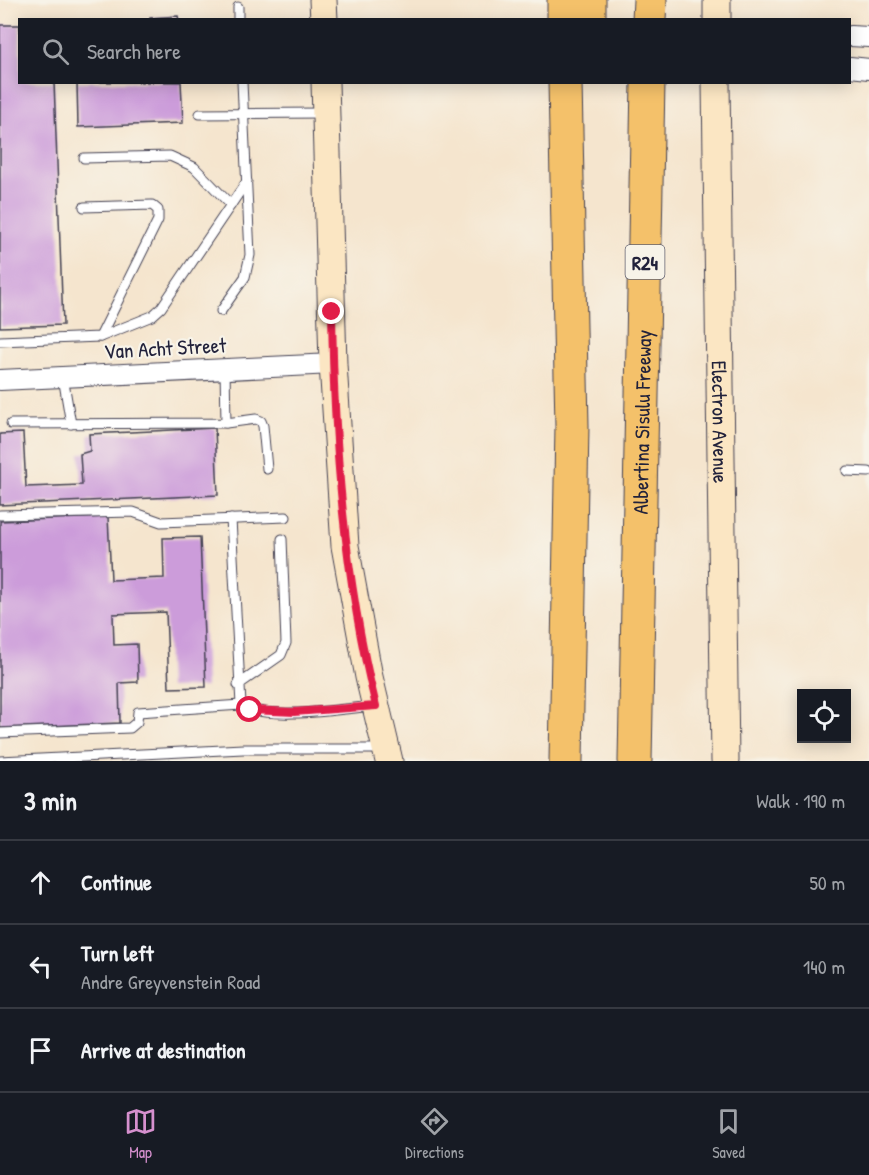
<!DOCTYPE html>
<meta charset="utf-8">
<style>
:root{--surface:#171b24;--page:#20242c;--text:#f1f3f6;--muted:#9ea1a6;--line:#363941;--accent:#d690ce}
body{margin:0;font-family:"Patrick Hand",sans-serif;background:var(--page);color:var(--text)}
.controls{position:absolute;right:18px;bottom:18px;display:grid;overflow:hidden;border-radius:0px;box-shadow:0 3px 15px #0003}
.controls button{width:54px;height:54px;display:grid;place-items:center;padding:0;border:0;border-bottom:2px solid var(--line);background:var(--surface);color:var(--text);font:30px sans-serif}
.stop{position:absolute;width:18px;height:18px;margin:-14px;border:4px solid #e11d48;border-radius:50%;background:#fff}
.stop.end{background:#e11d48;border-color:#fff;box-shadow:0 2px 6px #0008}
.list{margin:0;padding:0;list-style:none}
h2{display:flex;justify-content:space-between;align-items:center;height:78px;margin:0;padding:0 24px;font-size:26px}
h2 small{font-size:20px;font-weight:400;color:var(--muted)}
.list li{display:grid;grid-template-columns:39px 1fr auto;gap:18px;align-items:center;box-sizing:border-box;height:84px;padding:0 24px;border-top:2px solid var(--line)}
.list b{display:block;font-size:22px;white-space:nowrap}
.list p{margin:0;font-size:20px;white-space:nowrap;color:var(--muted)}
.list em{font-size:20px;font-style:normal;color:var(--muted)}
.icon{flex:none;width:33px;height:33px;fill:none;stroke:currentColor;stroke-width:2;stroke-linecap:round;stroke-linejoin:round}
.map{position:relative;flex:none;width:869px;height:761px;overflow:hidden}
.search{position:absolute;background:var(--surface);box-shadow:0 3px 15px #0003;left:18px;right:18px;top:18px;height:66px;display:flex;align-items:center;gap:15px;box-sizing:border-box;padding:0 21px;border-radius:0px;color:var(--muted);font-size:22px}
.sheet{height:330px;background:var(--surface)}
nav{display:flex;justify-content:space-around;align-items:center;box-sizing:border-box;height:84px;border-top:2px solid var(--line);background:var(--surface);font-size:16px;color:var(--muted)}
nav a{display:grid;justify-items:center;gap:3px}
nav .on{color:var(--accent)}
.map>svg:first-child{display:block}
</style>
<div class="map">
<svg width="869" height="761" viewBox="0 0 869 761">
<rect width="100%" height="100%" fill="#f7f3e8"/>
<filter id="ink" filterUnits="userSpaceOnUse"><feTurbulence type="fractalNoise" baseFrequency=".0167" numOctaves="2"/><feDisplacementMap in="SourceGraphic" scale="12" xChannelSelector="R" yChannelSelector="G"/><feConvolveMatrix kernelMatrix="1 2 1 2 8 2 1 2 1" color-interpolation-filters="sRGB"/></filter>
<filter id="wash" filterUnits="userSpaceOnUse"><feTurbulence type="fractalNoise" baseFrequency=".008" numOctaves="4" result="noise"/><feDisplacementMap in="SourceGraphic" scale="24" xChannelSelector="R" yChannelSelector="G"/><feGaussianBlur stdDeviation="1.35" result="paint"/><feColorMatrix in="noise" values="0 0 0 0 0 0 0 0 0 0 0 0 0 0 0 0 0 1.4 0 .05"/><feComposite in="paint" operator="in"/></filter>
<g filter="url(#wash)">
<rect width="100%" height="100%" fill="#f5e5ce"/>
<g id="blocks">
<!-- building -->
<g fill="#cc9cda">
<polygon points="178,16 179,20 150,20 150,18"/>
<polygon points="0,25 20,25 20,82 54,82 63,325 0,327"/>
<polygon points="77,82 181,82 183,123 78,127"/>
<polygon points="215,428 218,495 0,505 0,434 23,433 26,487 82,485 80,454 90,451 89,434"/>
<polygon points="108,517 111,580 164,578 163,538 200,537 206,687 169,688 166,612 113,614 114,645 137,644 138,682 119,683 120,723 0,728 0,521"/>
</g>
</g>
</g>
<g filter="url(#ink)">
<use href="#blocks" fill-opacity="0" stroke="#423f51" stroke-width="1.5"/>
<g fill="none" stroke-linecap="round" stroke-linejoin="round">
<!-- lane casing -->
<g stroke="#423f51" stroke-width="11">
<g id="lane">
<polyline points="238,7 238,20"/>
<polyline points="200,114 323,113"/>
<polyline points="84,158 170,156 194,167 231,205"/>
<polyline points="84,207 152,205 158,210 158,220 100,337"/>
<polyline points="221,311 245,277 250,255 242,82"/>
<polyline points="0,341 100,337 152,316 161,308 247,181"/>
<polyline points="225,369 226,423"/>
<polyline points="63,377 71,424"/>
<polyline points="11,424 226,423 256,419 261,421 263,426 267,469"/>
<polyline points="847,471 869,472"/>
<polyline points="0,515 133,512 161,522 286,517"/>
<path d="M231,519l10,186c26,16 100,4 132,1"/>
<polyline points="238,685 281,655 286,643 282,539"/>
<polyline points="0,733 130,728 137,722 138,712 241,705"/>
<polyline points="0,761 243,749 384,749"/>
</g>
</g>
<!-- street casing -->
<g stroke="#423f51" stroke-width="22">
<g id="street">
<polyline points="850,36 869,37"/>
<polyline points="850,67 869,69"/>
<polyline points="0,380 333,364"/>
</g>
</g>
<!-- secondary casing -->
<g stroke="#423f51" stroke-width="29">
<g id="secondary">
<polyline points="323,0 324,20"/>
<polyline points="717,0 717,20"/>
<polyline points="325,82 333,364 345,546 369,677 389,761"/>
<path id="s1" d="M716,82l9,679"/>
</g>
</g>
<!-- highway casing -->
<g stroke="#423f51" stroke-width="35">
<g id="highway">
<polyline points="564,0 564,20"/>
<polyline points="589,20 589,0"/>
<polyline points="649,20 650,0"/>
<polyline points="565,82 572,426 566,761"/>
<path id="s2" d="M635,761l13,-679"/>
</g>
</g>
<!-- lane -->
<use href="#lane" stroke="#fff" stroke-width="9"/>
<!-- street -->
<use href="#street" stroke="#fff" stroke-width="20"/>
<!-- secondary -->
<use href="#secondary" stroke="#fbe6c3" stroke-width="27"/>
<!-- highway -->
<use href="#highway" stroke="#f4c16a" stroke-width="33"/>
</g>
</g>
<g fill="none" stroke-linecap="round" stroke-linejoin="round" filter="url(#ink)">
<!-- route -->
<path stroke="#e11d48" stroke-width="8" d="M250,710l44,2 82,-6c-32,-129 -42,-261 -44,-394"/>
</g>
<g text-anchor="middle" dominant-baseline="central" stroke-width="4.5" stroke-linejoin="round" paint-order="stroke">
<!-- shield labels -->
<rect fill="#f7f3e8" stroke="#62616f" stroke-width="1.5" x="625.5" y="245" width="39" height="34" rx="4.5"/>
<g font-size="20" font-weight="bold" fill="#22223b">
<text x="645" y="262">R24</text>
</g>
<!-- street labels -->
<g font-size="21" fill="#22223b" stroke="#f7f3e8">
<text transform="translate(165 348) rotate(-3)">Van Acht Street</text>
<text stroke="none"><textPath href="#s2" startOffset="339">Albertina Sisulu Freeway</textPath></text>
<text stroke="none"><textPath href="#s1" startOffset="340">Electron Avenue</textPath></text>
</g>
</g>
</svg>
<div class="controls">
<button><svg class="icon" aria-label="locate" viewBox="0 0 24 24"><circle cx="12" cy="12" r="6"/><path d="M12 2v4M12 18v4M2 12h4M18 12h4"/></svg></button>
</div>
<div class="stop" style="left:250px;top:710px"></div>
<div class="stop end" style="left:332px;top:312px"></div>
<div class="search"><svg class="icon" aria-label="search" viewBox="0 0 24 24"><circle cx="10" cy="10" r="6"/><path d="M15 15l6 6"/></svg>Search here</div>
</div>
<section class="sheet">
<h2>3 min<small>Walk · 190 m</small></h2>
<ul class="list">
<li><svg class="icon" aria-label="ahead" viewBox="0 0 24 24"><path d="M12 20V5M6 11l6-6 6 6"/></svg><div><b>Continue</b></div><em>50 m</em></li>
<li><svg class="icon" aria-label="left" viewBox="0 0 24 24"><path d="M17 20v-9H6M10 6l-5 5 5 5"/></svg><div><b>Turn left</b><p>Andre Greyvenstein Road</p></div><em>140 m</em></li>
<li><svg class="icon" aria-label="arrive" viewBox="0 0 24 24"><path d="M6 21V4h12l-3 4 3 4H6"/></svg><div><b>Arrive at destination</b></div></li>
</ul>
</section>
<nav>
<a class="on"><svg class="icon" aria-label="map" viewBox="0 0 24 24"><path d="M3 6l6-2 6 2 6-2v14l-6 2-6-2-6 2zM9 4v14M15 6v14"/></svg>Map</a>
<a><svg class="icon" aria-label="directions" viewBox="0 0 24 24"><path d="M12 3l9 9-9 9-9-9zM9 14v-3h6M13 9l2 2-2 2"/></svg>Directions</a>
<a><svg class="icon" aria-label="saved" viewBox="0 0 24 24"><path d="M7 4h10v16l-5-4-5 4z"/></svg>Saved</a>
</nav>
